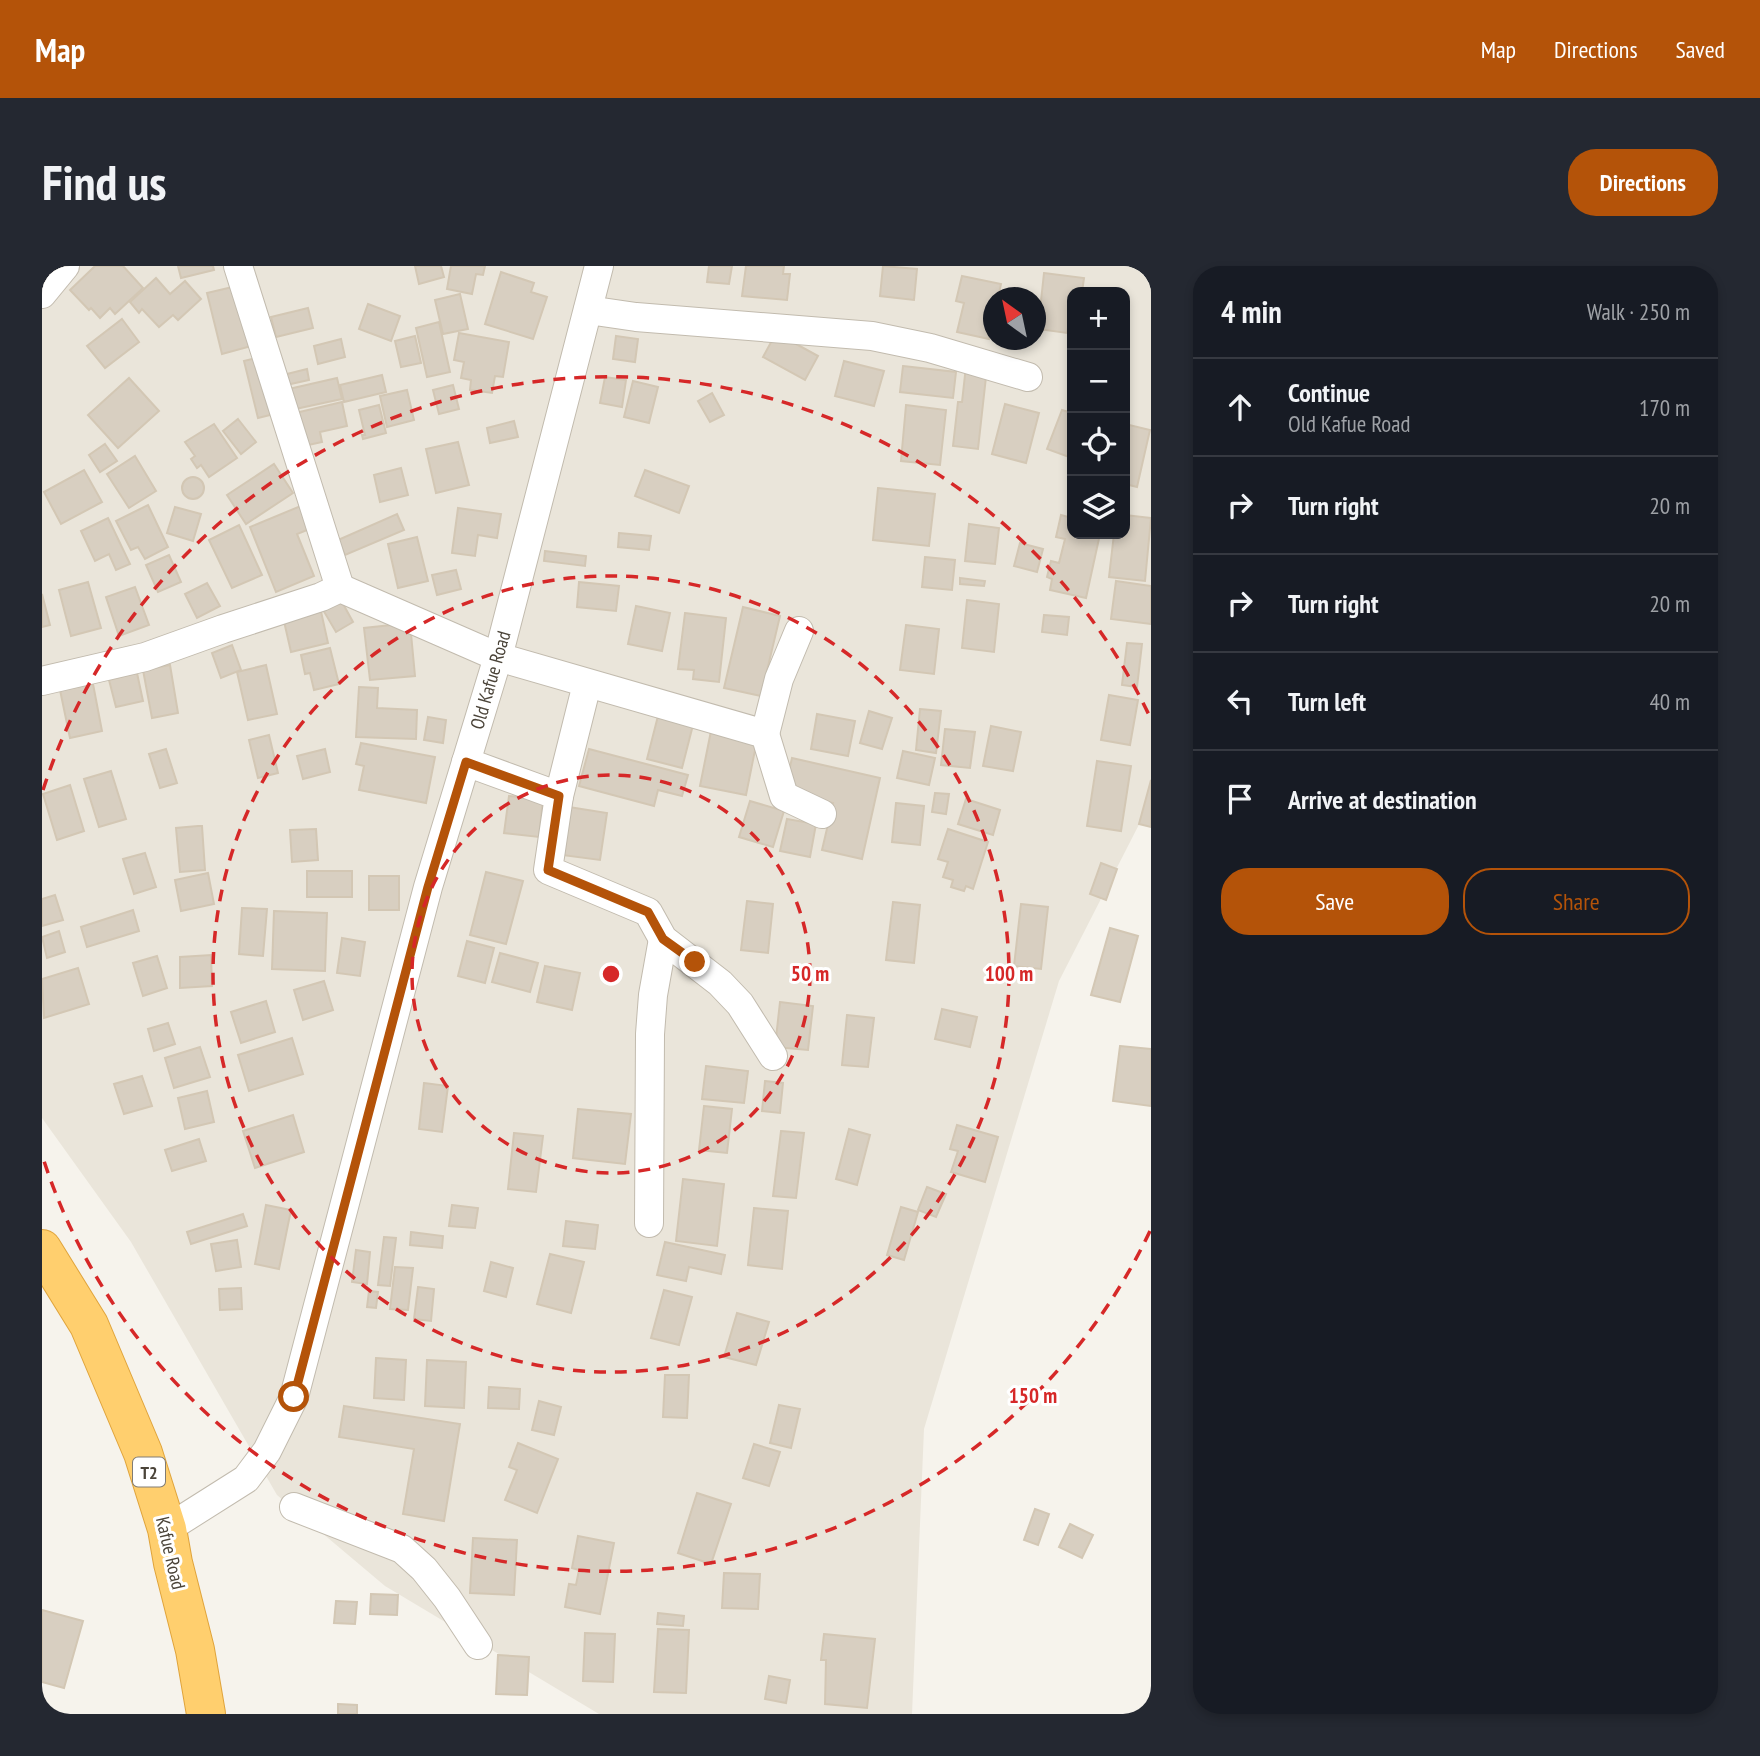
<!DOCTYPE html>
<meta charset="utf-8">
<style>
:root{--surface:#171b24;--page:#242831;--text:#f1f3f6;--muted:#9ea1a6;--line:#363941;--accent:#b45309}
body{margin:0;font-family:"PT Sans Narrow",sans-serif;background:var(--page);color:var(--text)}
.controls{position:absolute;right:21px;top:21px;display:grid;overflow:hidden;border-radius:14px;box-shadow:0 4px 10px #0003}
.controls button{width:63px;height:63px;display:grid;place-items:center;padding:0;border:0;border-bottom:2px solid var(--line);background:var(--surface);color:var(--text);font:35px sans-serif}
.compass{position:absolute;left:941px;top:21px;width:63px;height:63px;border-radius:50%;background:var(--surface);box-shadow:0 4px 10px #0003;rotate:327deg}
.stop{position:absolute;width:21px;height:21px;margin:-16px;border:5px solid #b45309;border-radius:50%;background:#fff}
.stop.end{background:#b45309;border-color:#fff;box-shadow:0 2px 7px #0008}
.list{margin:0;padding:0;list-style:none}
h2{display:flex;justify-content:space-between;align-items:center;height:91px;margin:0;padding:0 28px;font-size:30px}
h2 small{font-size:23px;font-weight:400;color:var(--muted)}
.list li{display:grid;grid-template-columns:46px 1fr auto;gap:21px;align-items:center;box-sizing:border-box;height:98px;padding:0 28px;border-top:2px solid var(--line)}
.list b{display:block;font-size:26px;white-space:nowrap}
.list p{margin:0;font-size:23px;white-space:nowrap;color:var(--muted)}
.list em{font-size:23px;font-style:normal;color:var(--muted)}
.actions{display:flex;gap:14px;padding:21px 28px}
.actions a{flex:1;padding:16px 0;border:2px solid var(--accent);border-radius:28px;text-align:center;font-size:24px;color:var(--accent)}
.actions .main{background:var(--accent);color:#fff}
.icon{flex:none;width:38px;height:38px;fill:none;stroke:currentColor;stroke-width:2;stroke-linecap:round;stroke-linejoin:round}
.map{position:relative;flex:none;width:1109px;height:1448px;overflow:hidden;border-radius:28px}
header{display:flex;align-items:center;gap:42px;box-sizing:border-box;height:98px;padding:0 35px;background:var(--accent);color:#fff}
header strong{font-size:33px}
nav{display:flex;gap:38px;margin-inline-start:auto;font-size:24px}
.intro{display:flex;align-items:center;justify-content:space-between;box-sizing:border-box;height:168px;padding:0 42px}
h1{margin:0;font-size:49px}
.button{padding:18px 32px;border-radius:28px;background:var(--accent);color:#fff;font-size:24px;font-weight:700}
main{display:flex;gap:42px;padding:0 42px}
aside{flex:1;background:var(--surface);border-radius:28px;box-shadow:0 4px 10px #0003}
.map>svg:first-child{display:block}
</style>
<header>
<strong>Map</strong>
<nav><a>Map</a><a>Directions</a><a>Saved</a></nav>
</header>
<div class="intro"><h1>Find us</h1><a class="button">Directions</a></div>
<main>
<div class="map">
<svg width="1109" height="1448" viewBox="0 0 1109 1448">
<rect width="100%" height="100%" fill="#f6f3ec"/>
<!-- residential -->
<path fill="#eae5da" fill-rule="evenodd" d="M0,0h1109v535l-92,180 -135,448 -12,285h-313l-214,-128 -108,-91 -146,-253 -89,-124zM1030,26h53v242h-53zM951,32h42v42h-42z"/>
<!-- building -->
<g fill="#d8cfc1" stroke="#d3c7b4" stroke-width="2">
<polygon points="53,0 81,0 101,22 73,48 68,42 58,52 49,42 47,44 28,24"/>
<polygon points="136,0 171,0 172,4 139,12"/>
<polygon points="373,0 399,0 402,11 377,18"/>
<polygon points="409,0 443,0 441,9 434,8 430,28 405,23"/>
<polygon points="667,0 690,0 687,18 665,16"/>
<polygon points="704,0 742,0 741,8 748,8 745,34 700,30"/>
<polygon points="841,0 875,3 872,34 838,30"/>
<polygon points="459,6 492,17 489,26 505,31 491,73 443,58"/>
<polygon points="1002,7 1042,12 1040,26 1030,26 1030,62 1026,62 1025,67 996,63"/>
<polygon points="920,10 959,18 956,32 951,32 951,53 947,73 915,66 922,37 914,35"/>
<polygon points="114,12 128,28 143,15 159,33 136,54 131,49 117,61 100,43 97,47 88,36"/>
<polygon points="199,19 213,79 180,88 165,27"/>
<polygon points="418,28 426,63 401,68 393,34"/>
<polygon points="326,38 358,50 349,75 317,63"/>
<polygon points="266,42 271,62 234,71 229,51"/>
<polygon points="80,53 97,76 63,102 45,80"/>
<polygon points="397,56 408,106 385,111 374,62"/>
<polygon points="417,67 467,76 461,111 453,110 450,127 428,124 429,114 419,112 422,96 412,94"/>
<polygon points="734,67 776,90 763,114 721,91"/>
<polygon points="373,70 379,97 359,101 353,75"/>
<polygon points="574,70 596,73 593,96 571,93"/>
<polygon points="299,73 303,91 276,98 272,80"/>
<polygon points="222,90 236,147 216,152 202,95"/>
<polygon points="802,95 842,105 832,140 793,130"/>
<polygon points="861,100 914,106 911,132 858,126"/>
<polygon points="924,100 945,102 936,183 911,180 916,136 920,136"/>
<polygon points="265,103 267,114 244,119 241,109"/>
<polygon points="340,109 344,126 302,136 298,119"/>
<polygon points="563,111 584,114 580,141 558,137"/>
<polygon points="87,112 117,145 76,182 46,149"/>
<polygon points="295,112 300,133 244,145 238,125"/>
<polygon points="591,115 616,121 607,157 582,151"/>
<polygon points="411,119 417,143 397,148 391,124"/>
<polygon points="365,124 372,154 345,161 338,130"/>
<polygon points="670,127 682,149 668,156 656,135"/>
<polygon points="300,136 305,160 278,166 280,176 257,181 249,148"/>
<polygon points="963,138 997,147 984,197 950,188"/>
<polygon points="337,139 344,167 321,173 320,169 323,169 317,144"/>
<polygon points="864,139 904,144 898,199 859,195"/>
<polygon points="1020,144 1030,147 1030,192 1005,183"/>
<polygon points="196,153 214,176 199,188 181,165"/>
<polygon points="472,155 476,171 448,177 445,162"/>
<polygon points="172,158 195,192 167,211 159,199 155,202 149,193 153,190 143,176"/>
<polygon points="1083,158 1108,164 1095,221 1083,218"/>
<polygon points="416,176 427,219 394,227 384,183"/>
<polygon points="63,178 75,195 58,206 47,189"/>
<polygon points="93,190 114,225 87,242 65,208"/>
<polygon points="232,198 251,227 204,258 185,229"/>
<polygon points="359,202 366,229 338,236 332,209"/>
<polygon points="42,204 60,236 19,258 2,226"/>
<polygon points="603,204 647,220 637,247 593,230"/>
<circle cx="151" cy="222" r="11"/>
<polygon points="836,222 893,228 887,280 831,274"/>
<polygon points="266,237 265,264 255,268 272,310 234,326 208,261"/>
<polygon points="106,239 126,281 103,293 96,281 89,284 74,255"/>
<polygon points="133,241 159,248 151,275 125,267"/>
<polygon points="416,242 459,248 455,272 436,269 433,290 410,287"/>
<polygon points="355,248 362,264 303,289 296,274"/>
<polygon points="1019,249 1030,252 1030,268 1058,268 1044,332 1008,324 1010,313 1005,311 1009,295 1017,297 1023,273 1014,271"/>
<polygon points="1083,249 1109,252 1103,315 1067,311 1072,268 1083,268"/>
<polygon points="66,252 88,298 74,304 67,288 53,295 39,265"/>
<polygon points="927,258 957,262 953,298 923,295"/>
<polygon points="197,259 220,309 190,322 167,274"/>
<polygon points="577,267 609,270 607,284 576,281"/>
<polygon points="375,271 386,315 356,322 346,278"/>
<polygon points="978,277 1001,283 995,306 972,300"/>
<polygon points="503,285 544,290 543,300 502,295"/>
<polygon points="127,289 139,316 116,326 104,299"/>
<polygon points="883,291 913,294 910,324 880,321"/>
<polygon points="414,304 419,323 395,329 390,309"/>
<polygon points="918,312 943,315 942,320 918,318"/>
<polygon points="1074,315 1109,320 1109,358 1069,353"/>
<polygon points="46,316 59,362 29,370 17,324"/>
<polygon points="537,316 577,320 574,345 535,341"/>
<polygon points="165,317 178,340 155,352 143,328"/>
<polygon points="93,321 107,359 77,370 64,331"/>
<polygon points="295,327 311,356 294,366 277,337"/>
<polygon points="0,328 8,359 0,361"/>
<polygon points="925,334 957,338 952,386 920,382"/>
<polygon points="594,340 628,347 620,385 586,378"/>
<polygon points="278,341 286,377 249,386 241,351"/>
<polygon points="701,341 738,350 719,430 682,422"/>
<polygon points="643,347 684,352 677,416 651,413 652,404 636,403"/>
<polygon points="1002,349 1027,351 1025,369 1000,366"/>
<polygon points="368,357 373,410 328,414 322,362"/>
<polygon points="864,359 897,363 892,408 858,404"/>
<polygon points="1085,377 1100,378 1095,421 1080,419"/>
<polygon points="190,379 199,404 179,412 170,387"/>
<polygon points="288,382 297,418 272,424 268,407 263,408 259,389"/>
<polygon points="128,399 136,447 110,452 101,404"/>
<polygon points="224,399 235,448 206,454 195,406"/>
<polygon points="95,407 101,435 74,441 67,414"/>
<polygon points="51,418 60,465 28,472 18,424"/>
<polygon points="317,421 336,422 335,442 375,444 374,473 314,471"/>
<polygon points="1067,429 1096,434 1088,479 1059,474"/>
<polygon points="878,443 899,445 894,487 874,484"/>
<polygon points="827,445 850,452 840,483 818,477"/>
<polygon points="775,448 813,455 806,490 769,483"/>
<polygon points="616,450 651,459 640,502 605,493"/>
<polygon points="386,451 404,454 401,477 382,474"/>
<polygon points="949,460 979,466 971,505 941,500"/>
<polygon points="903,463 933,466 928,502 899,499"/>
<polygon points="669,465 715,474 704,529 658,520"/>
<polygon points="227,469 236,507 216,512 207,474"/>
<polygon points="319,477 393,491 384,537 317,524 322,500 314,498"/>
<polygon points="124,483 135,517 118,522 107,488"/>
<polygon points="283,483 288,506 261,513 255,490"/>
<polygon points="547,483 646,509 640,530 616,524 612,540 537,520"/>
<polygon points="861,485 893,492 887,519 855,512"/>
<polygon points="750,492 838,512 820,593 780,584 791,537 742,527"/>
<polygon points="1055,495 1089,500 1079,565 1045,560"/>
<polygon points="69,505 84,553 57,561 42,513"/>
<polygon points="1109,514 1109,561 1097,558"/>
<polygon points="28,519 42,565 15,574 1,528"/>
<polygon points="893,527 907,528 904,548 890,546"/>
<polygon points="467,530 501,533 497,571 462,567"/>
<polygon points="924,533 958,544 951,569 916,558"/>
<polygon points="708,535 742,545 731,581 697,571"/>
<polygon points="854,537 882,540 878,579 850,576"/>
<polygon points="527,541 565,547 558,594 520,589"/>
<polygon points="745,553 774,558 768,591 738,585"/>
<polygon points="156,560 160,560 163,604 138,606 134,562"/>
<polygon points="274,563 276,594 250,596 248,564"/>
<polygon points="906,563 946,576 931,623 924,620 922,625 909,621 911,614 901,611 906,596 896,593"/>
<polygon points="103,587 114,621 92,628 81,593"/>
<polygon points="1059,597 1075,603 1064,634 1048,628"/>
<rect x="265" y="605" width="45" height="26"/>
<polygon points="444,606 481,615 464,678 428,669"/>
<polygon points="166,607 172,638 139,645 133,614"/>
<rect x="327" y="610" width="30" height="34"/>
<polygon points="13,629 21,654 0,660 0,633"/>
<polygon points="705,635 731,638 726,687 699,684"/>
<polygon points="851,636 878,639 872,697 844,694"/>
<polygon points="979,638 1006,641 999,703 972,700"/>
<polygon points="200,642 225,643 221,690 197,688"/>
<polygon points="91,644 97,665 45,681 39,661"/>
<polygon points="232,645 285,647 283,705 230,703"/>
<polygon points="1068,662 1096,670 1078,736 1049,729"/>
<polygon points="17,665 23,686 5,692 0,671"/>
<polygon points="300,672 323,676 318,710 295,707"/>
<polygon points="425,675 452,682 443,717 416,710"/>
<polygon points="458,687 496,697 488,726 450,716"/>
<polygon points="169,689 170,720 138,722 138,691"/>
<polygon points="115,690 125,722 101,730 91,697"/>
<polygon points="503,700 538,707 530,744 495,736"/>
<polygon points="36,702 47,738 2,752 0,713"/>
<polygon points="282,715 291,744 261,754 252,724"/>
<polygon points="224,735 233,766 199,777 189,746"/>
<polygon points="738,736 771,740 766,784 733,781"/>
<polygon points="900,743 935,751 928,781 893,773"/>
<polygon points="805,749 832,752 826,801 800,799"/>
<polygon points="126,757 133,778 112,785 106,763"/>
<polygon points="250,772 261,808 207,825 196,789"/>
<polygon points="1078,780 1109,783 1109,840 1071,835"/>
<polygon points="158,781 168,811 132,822 123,792"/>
<polygon points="664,800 706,805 702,837 660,833"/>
<polygon points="100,810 110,840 82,848 72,818"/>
<polygon points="723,815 741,817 738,847 720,845"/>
<polygon points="382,817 406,820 400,866 377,863"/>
<polygon points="165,825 172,856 143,863 136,832"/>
<polygon points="662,840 690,843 685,887 657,884"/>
<polygon points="536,843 589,848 583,898 531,892"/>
<polygon points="251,849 262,886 213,902 201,865"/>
<polygon points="915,859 956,871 943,916 909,906 916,885 908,883"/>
<polygon points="807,863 828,869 815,919 794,913"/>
<polygon points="739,865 762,867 754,932 731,930"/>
<polygon points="472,867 501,870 494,926 466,923"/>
<polygon points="157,873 164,895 130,905 123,884"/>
<polygon points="641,913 682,918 675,980 634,975"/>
<polygon points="885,921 904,928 894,951 876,944"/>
<polygon points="224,939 249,944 237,1003 213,998"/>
<polygon points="410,939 436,942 433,962 407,960"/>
<polygon points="859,941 876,946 862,994 845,989"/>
<polygon points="712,942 746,945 740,1003 706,999"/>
<polygon points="201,948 205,960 149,978 145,966"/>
<polygon points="524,955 556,959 553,983 521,980"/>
<polygon points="369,966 401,970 400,982 368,979"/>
<polygon points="342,971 354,972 348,1020 336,1019"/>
<polygon points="195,974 199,1001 174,1005 169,978"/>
<polygon points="623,976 683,989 679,1008 647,1001 644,1015 615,1009"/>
<polygon points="314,984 328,986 325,1018 310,1016"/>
<polygon points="508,988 542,996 529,1047 495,1038"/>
<polygon points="449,996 471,1002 464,1031 442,1025"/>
<polygon points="353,1001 371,1002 366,1044 348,1043"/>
<polygon points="376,1021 392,1023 389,1055 372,1053"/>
<polygon points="199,1022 200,1043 178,1044 177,1023"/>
<polygon points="622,1024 650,1031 637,1079 609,1072"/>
<polygon points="327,1025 336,1026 334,1042 325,1041"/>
<polygon points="695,1047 727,1056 714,1099 682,1091"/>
<polygon points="334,1092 364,1094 362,1134 332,1132"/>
<polygon points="385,1094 424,1096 422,1142 383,1140"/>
<polygon points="623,1109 647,1109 645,1152 621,1151"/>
<polygon points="447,1121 478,1123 477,1143 446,1142"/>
<polygon points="497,1135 519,1141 512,1169 490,1164"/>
<polygon points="737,1139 758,1143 749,1182 728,1177"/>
<polygon points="302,1140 418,1158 402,1255 361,1248 372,1183 297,1171"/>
<polygon points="476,1177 516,1193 495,1247 463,1234 475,1204 467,1201"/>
<polygon points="712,1178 738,1186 727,1220 701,1212"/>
<polygon points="655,1227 689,1238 669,1298 636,1287"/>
<polygon points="993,1243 1007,1248 996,1279 982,1274"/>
<polygon points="1028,1258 1051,1269 1040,1292 1017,1281"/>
<polygon points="536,1270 572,1277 558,1348 523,1341 527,1318 534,1319 537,1304 530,1302"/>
<polygon points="431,1272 475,1274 472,1329 428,1327"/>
<polygon points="682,1307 718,1308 716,1343 680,1342"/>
<polygon points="329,1328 356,1329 355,1349 328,1348"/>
<polygon points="294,1335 315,1336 313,1358 292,1357"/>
<polygon points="0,1344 41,1355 22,1422 0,1416"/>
<polygon points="616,1347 642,1350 641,1360 615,1358"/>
<polygon points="616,1363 647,1364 644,1427 612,1426"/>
<polygon points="543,1367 573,1368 571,1416 541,1415"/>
<polygon points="782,1368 833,1373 825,1442 783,1438 784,1394 779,1394"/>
<polygon points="456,1389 487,1391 485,1429 454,1428"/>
<polygon points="727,1410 748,1414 744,1437 723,1433"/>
<polygon points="296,1438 315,1439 315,1448 296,1448"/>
</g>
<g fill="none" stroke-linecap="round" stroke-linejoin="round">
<!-- minor casing -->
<g stroke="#c2bbae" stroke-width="30">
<g id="minor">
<polyline points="196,0 298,322"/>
<polyline points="0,28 23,0"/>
<polyline points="546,44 594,51 830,70 888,82 986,111"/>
<polyline points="0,415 103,391 181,363 279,331 298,322 456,391 723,468 742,530 780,548"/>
<polyline points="723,468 737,413 757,365"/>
<polyline points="424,496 517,530 506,604 606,646 621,673 678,717 698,738 731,790"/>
<polyline points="517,530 545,418"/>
<polyline points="607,957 608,768 611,729 621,673"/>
<polyline points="252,1241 360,1283 382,1303 405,1332 436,1379"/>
<polyline points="125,1263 204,1213 225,1185 252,1131 386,621 456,391 557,0"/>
</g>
</g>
<!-- highway casing -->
<g stroke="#e0a43c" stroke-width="40">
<polyline id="highway" points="0,983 47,1059 101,1187 125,1263 131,1297 153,1384 164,1448"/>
</g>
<!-- minor -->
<use href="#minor" stroke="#fff" stroke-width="28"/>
<!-- highway -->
<use href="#highway" stroke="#ffcf6e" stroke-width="38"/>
</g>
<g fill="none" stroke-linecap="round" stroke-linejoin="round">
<!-- route -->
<polyline stroke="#b45309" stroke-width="9" points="252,1131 386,621 424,496 517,530 506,604 606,646 621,673 653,696"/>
</g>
<!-- distance rings -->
<g fill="none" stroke="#d62828" stroke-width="3.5" stroke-dasharray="12 9">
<circle cx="569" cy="708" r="199"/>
<circle cx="569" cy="708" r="398"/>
<path d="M1108 965A597 597 0 0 1 1 892M1 524A597 597 0 0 1 1108 451"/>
</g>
<g text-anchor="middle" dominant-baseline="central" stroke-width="6" stroke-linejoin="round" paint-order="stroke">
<!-- shield labels -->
<rect fill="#fff" stroke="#817c74" stroke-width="2" x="91" y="1191.5" width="32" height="29" rx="5"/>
<g font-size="18" font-weight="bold" fill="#4b4439">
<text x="107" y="1206">T2</text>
</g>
<!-- street labels -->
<g font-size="19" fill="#4b4439" stroke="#fff">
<text transform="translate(448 414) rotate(-74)">Old Kafue Road</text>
<text transform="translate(129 1287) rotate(77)">Kafue Road</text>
</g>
</g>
<circle cx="569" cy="708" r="10" fill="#d62828" stroke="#fff" stroke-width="3.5"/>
<g font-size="21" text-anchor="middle" font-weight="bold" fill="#d62828" stroke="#fff" stroke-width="6" stroke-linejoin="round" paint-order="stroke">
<text x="768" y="715">50 m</text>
<text x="967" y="715">100 m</text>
<text x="991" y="1137">150 m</text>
</g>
</svg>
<div class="controls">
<button>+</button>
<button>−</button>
<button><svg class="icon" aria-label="locate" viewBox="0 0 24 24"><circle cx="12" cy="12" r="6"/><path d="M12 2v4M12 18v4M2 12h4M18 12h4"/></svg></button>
<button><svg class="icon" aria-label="layers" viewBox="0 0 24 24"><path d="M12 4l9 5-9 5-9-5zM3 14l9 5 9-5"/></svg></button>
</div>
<svg class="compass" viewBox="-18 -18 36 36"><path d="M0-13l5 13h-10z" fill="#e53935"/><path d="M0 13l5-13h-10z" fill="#9ea1a6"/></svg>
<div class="stop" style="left:252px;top:1131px"></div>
<div class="stop end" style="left:653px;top:696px"></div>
</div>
<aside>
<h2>4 min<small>Walk · 250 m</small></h2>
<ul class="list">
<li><svg class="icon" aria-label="ahead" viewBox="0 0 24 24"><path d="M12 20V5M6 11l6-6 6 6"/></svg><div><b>Continue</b><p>Old Kafue Road</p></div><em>170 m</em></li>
<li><svg class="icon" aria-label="right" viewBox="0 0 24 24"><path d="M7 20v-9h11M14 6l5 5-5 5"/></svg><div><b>Turn right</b></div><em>20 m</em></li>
<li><svg class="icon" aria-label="right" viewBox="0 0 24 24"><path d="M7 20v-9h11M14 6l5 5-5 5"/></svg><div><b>Turn right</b></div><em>20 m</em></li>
<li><svg class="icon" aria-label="left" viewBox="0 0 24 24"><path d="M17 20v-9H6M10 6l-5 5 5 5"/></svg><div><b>Turn left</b></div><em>40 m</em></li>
<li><svg class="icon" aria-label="arrive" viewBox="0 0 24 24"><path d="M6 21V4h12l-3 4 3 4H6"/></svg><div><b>Arrive at destination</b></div></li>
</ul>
<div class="actions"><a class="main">Save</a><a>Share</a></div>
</aside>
</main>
